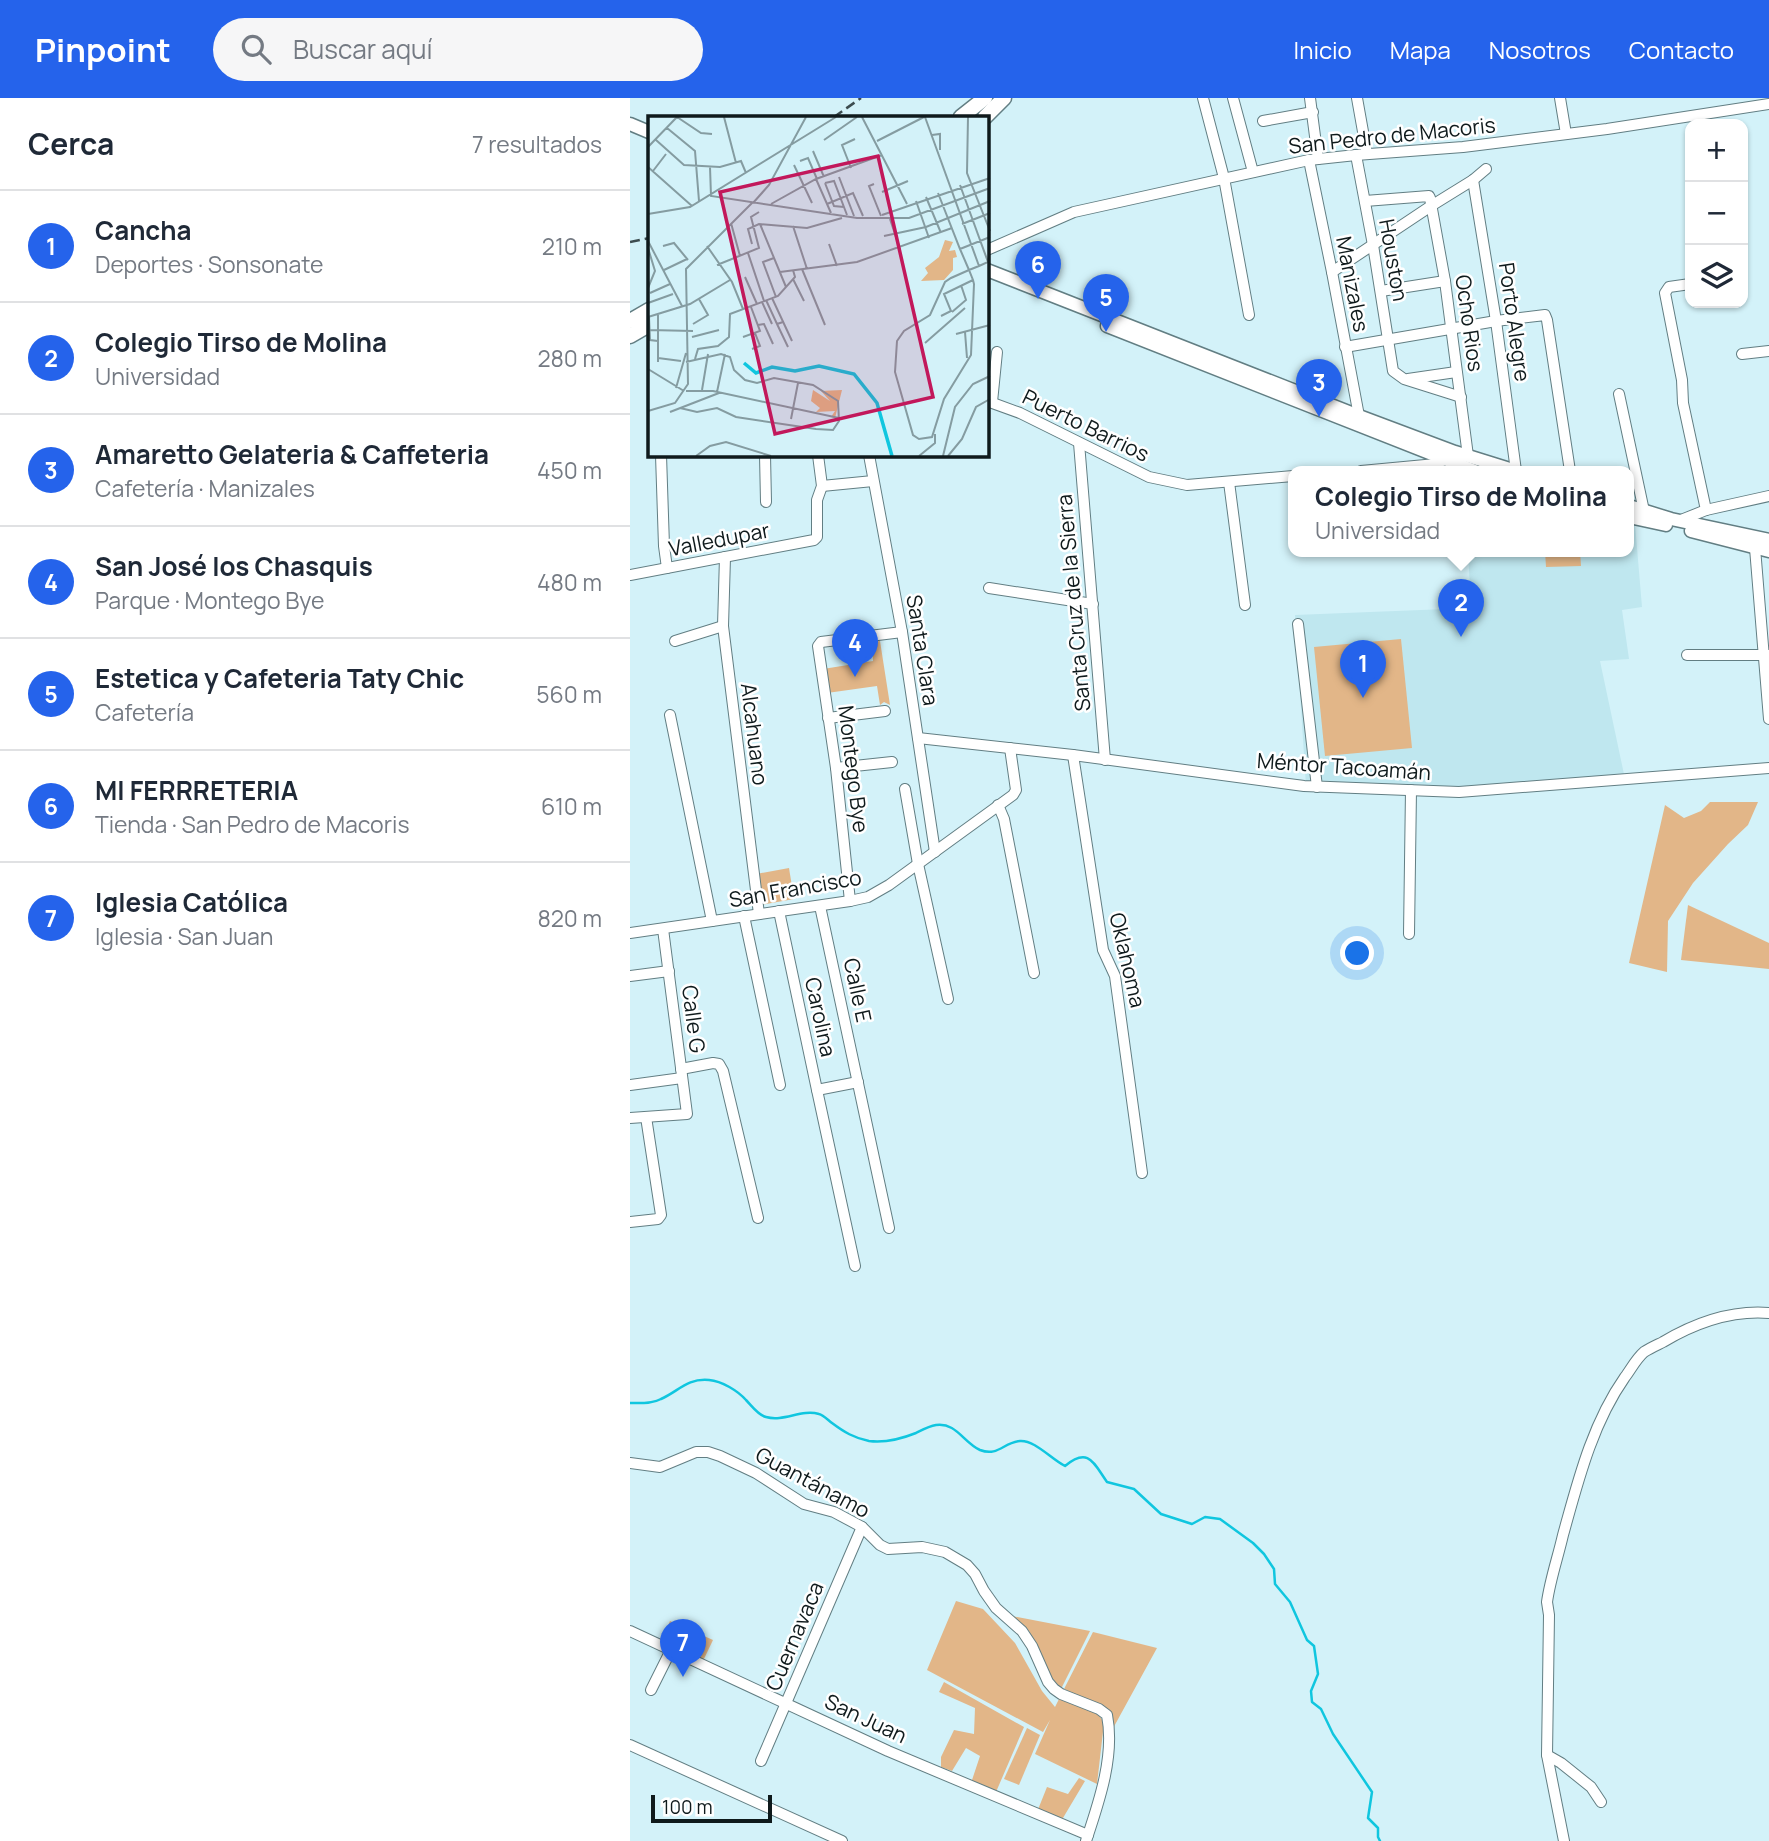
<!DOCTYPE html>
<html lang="es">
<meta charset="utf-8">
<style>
:root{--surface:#fff;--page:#f6f6f7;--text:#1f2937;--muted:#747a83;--line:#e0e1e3;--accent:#2563eb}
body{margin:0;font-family:Manrope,sans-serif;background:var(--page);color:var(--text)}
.controls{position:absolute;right:21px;top:21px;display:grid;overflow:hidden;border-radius:14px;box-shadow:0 2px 5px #0004}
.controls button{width:63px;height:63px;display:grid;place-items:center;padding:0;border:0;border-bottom:2px solid var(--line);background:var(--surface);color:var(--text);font:35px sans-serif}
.scale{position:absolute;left:21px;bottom:18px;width:121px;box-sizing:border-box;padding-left:7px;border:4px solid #0f1a1c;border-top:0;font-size:19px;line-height:24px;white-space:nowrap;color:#0f1a1c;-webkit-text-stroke:5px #fff;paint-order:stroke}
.you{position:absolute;left:728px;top:856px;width:24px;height:24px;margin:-18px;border:5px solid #fff;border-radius:50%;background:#1a73e8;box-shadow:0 0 0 10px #1a73e833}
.badge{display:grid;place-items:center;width:46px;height:46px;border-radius:50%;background:var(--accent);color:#fff;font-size:23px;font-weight:700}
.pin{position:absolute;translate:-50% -58px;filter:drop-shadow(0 2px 4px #0008)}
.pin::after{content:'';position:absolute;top:37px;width:24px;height:21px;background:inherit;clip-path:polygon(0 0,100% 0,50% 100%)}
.popup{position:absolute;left:658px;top:368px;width:346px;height:91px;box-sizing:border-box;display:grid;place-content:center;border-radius:14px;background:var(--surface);filter:drop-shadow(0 2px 5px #0005);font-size:23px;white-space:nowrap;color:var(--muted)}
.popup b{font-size:26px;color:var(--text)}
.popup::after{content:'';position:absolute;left:50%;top:100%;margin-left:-14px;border:14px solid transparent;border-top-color:var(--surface)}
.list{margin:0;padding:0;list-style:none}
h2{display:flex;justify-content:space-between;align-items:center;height:91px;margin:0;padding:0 28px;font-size:30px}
h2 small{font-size:23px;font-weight:400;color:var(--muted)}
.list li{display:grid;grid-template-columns:46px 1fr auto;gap:21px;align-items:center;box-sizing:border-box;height:112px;padding:0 28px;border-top:2px solid var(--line)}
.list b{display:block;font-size:26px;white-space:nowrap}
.list p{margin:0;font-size:23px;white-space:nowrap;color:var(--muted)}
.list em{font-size:23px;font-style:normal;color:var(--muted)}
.icon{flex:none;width:38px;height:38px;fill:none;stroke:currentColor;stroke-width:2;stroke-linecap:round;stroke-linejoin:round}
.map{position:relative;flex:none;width:1139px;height:1743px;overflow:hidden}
header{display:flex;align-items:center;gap:42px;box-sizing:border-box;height:98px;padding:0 35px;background:var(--accent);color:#fff}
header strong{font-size:33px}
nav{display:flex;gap:38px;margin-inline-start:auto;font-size:24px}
.search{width:490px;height:63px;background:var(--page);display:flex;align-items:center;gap:18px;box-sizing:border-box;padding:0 24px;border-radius:38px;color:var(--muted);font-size:26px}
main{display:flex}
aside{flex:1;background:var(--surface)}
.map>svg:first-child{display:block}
</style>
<header>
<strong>Pinpoint</strong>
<div class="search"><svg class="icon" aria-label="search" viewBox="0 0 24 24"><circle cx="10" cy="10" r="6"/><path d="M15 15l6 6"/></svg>Buscar aquí</div>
<nav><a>Inicio</a><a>Mapa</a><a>Nosotros</a><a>Contacto</a></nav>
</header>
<main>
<aside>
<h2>Cerca<small>7 resultados</small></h2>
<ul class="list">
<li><span class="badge">1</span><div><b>Cancha</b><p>Deportes · Sonsonate</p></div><em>210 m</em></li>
<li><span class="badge">2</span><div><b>Colegio Tirso de Molina</b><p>Universidad</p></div><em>280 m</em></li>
<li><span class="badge">3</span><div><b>Amaretto Gelateria &amp; Caffeteria</b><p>Cafetería · Manizales</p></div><em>450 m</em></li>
<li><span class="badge">4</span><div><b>San José los Chasquis</b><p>Parque · Montego Bye</p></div><em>480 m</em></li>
<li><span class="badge">5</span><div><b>Estetica y Cafeteria Taty Chic</b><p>Cafetería</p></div><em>560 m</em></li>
<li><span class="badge">6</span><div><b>MI FERRRETERIA</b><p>Tienda · San Pedro de Macoris</p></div><em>610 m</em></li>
<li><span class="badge">7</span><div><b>Iglesia Católica</b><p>Iglesia · San Juan</p></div><em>820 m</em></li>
</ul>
</aside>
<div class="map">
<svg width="1139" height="1743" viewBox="0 0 1139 1743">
<rect width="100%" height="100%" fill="#d3f2f9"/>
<!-- built -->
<polygon fill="#bfe7ef" points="999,424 1005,426 1012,509 992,512 999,561 970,563 995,681 829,694 676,688 665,517 841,510 838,453 999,453"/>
<!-- green -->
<g fill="#e2b688">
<polygon points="915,453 950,453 951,468 916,469"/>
<polygon points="771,541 782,650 695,658 684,549"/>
<polygon points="250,543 260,607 254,604 250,607 247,588 197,595 193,571 243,563 242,544"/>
<polygon points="1080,704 1128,704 1118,727 1098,746 1063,785 1038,823 1037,874 999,865 1035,707 1054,720 1071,713"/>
<polygon points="159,770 164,801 131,807 126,776"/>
<polygon points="1058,807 1139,845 1139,871 1051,862"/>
<polygon points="326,1503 353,1511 385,1545 412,1593 425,1609 430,1599 465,1611 474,1625 467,1686 405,1656 420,1622 413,1634 297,1572"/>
<polygon points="382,1518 460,1533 431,1591 422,1580 399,1533"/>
<polygon points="40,1523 83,1542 73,1563 31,1544"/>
<polygon points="463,1534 527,1550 481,1634 479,1613 434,1591"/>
<polygon points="314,1584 394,1629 366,1694 341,1685 350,1658 336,1650 322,1673 311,1669 311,1659 324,1632 344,1636 345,1610 309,1594"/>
<polygon points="397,1630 410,1637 389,1687 374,1681"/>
<polygon points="449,1680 455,1683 430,1725 407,1714 417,1689 438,1696"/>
</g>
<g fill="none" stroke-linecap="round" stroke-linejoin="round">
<!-- stream -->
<path stroke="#10c6df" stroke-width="2.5" d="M0,1305c10,0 22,1 31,-4 18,-8 26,-21 48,-19 13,1 29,11 37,20 6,6 12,15 20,17 18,5 35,-8 53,-3 4,1 9,6 13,9 12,9 22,15 37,18 16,2 32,-2 47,-8 6,-3 13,-7 20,-8 20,-3 28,18 44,25 18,7 24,-8 40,-9 15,-1 31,18 45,25 24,-20 29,-2 42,16l27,7 27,25 31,10 13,-7 15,2 33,24 11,11 10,15 1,15 15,18 17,38 7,6 4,28 -7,17 1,11 9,7 12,25 39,58 -4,26 10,10v9l2,4"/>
<!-- primary-tunnel -->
<polyline stroke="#b6d2d8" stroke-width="14" stroke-dasharray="14 7" stroke-linecap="butt" points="343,19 364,3"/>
<!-- minor casing -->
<g stroke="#627e83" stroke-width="12">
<g id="minor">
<polyline points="573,0 594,80 619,217"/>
<polyline points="603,0 623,74"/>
<polyline points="680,0 688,61"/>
<polyline points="727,0 737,56"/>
<polyline points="930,0 936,36"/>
<polyline points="633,23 683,14"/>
<polyline points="726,57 743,147 763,273 774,281 831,299"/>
<polyline points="679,62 702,174 729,318"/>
<polyline points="843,82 866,223 886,373"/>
<polyline points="735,103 799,98 800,100 815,183 838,358"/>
<polyline points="357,152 444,114 679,62 726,57 833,49 977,31 1139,6"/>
<polyline points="702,174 801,108 843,82 856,71"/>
<polyline points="751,193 815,183"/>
<polyline points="715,249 866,223 915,217 917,222 940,373"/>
<polyline points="1112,256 1139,253"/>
<polyline points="778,281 826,274"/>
<polyline points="989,296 1014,413"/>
<polyline points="357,303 390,315 519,379 557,387 663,378"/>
<polyline points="362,304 367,254"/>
<polyline points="449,345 475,662"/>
<polyline points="31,357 34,448 37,470"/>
<polyline points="135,357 136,404"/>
<polyline points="239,357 272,534 305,754"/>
<polyline points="731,373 806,366 819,360"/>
<polyline points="599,384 615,507"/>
<polyline points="192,388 243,383"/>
<polyline points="1076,412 1139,398"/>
<polyline points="1051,422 1076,412 1053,305 1052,282 1035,195 1039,189 1060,186"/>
<polyline points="1125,450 1139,621"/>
<polyline points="95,459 93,528 129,816"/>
<polyline points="0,477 184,442 187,439 187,402 192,388 188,357"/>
<polyline points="359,490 463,506"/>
<polyline points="668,526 687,689"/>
<polyline points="45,543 93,528"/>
<polyline points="1057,557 1139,557"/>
<polyline points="40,617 82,823"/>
<polyline points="198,620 255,613"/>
<polyline points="288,640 443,657 674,688 829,694 1139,670"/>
<polyline points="443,657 473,852 485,878 512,1075"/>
<polyline points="206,670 262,664"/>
<polyline points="275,691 288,766 318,901"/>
<polyline points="368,707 374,721 404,875"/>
<polyline points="220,803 206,670 188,548 191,544 272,534"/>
<polyline points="190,808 259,1130"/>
<polyline points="149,813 187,992 228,984"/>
<polyline points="114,818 150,987"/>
<polyline points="0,835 220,803 238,799 259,787 383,697 386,692 380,650"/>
<polyline points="779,836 781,692"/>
<polyline points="0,878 39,873"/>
<polyline points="51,971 83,965 89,966 93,973 128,1120"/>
<polyline points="0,987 52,980"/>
<polyline points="187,992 225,1168"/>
<polyline points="0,1020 57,1016 33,831"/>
<polyline points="0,1124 28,1121 31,1117 16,1019"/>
<path d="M0,1365l30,4 36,-15h12l12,4 36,17 48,31 30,8 28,15 18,18 8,4 34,-2 23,5 22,13 8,9 9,17 12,17 26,23 10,15 16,36 6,7 7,5 38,15 8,6c8,41 -8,87 -21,126"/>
<polyline points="0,1533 258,1653 458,1737"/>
<polyline points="21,1592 41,1552"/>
<polyline points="0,1647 212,1743"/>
<polyline points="917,1657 931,1665 961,1689 971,1704"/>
<polyline points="131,1663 232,1429"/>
<path d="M934,1743l-17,-86 2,-140 -2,-13c3,-22 11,-45 16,-67 15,-54 29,-111 62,-158 6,-8 11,-18 19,-25 6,-4 13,-7 19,-10 32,-19 69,-32 106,-29"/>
</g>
</g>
<!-- tertiary casing -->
<g stroke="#627e83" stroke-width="15">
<g id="tertiary">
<polyline points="0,26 19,34"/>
<polyline points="357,172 729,318 825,354 886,373"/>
<polyline points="477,228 845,373"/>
<polyline points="999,408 1041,421 1139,442"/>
<polyline points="999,419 1036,427"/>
<polyline points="1061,433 1139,453"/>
</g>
</g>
<!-- primary casing -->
<g stroke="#627e83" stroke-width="17">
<g id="primary">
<polyline points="331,19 355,0"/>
<polyline points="355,19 374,0"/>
<polyline points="0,223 19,212"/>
<polyline points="0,238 19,227"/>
</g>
</g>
<!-- minor -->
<use href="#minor" stroke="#fff" stroke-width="10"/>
<!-- tertiary -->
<use href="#tertiary" stroke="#fff" stroke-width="12"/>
<!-- primary -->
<use href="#primary" stroke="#fff" stroke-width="14"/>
<!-- rail -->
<g stroke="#3c4c4f" stroke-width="2.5" stroke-dasharray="10 5" stroke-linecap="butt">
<polyline points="204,19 231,0"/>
<polyline points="0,144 19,140"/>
</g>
</g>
<g text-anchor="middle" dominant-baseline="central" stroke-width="5" stroke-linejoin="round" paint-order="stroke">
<!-- street labels -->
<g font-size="21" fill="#0f1a1c" stroke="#fff">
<text transform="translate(762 37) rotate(-6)">San Pedro de Macoris</text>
<text transform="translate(764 162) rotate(80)">Houston</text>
<text transform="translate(723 186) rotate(79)">Manizales</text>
<text transform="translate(885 224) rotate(82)">Porto Alegre</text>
<text transform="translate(840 225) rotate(82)">Ocho Rios</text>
<text transform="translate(456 327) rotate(26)">Puerto Barrios</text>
<text transform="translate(89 441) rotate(-11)">Valledupar</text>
<text transform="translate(443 505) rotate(-95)">Santa Cruz de la Sierra</text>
<text transform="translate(293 552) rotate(81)">Santa Clara</text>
<text transform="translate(125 636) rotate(83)">Alcahuano</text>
<text transform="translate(714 668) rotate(4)">Méntor Tacoamán</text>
<text transform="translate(224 671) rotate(83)">Montego Bye</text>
<text transform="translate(165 790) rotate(-10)">San Francisco</text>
<text transform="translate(498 862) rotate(77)">Oklahoma</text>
<text transform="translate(228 892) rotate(78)">Calle E</text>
<text transform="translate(191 919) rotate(78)">Carolina</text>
<text transform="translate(64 921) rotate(83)">Calle G</text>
<text transform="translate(183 1384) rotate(28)">Guantánamo</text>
<text transform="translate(164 1538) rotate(-67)">Cuernavaca</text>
<text transform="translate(236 1620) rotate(25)">San Juan</text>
</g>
</g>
<!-- overview -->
<g transform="translate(18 18)">
<rect width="341" height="341" fill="#d3f2f9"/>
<path d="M297,124l8,2 -4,9 6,-1 2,7 -4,1v12l-9,10 -23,1 7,-8 -3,-5 14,-11zM165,274l17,11 -9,-10 21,-1 -7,28 -4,-1 4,-6 -19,1 4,-4 -9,-7z" fill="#e2b688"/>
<path fill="none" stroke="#10c6df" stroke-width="3.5" d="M96,247l12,10 16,-6 23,4 24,-5 35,8 23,29 15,53"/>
<path fill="none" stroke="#859ca1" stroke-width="2" d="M29,1l24,16 11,1M76,1l12,46M214,1l45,87M277,1l54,149M320,1l-1,56 23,58M19,12l28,23 4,50M284,19l8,-1v16M8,24l28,25 36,2 21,-6 5,12M176,24l33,-23M229,25l47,-24M0,31l29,-30M165,35l11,26M152,45l8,-3 9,21M146,49l18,38M0,51l44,39M62,51l1,29 146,22h52l81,-30M203,52l-9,-23 13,-6M5,55l13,-17M191,61l15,39M168,63l15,34M177,67l9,-2 13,34M177,67l9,23 10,1M226,68l-5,2 12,30M234,76l26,-11M290,77l22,56 9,21 4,10 1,4 -3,71 -27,44 -12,38 -13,2 -6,-4 -18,-63 2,-31 7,-10 26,-16 15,-33 6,-4 18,-8 10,-4 9,-4 -28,-77M278,81l15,36M268,85l13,37M105,87l16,-18 37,-68M123,88l45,-25 66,-24M179,88l26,-11 10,23M0,98l42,-7 146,-90M234,99l108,-37M242,103l10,30M83,107l9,33M112,108l26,63M314,108l28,-11M145,110l14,43M236,120l42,-9 64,-26M0,125l34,65M104,128l-4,-15 11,-5 48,4 35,-10M181,128l8,22M15,130l11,-3 14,17M59,130l25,36 11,27M0,132l7,23 -7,17M312,133l30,-12M100,137l16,48M126,142l-11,4 13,35M69,149l42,-17 -8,-31 8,-5M154,153l23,56M16,154l23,-11M132,156l77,-10 95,-34M97,161l12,27M145,163l11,22M2,177l20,-9M124,182l20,43M118,184l11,24 6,-2M114,186l10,22M0,187l25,-9M304,196l14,-12 -5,-15M10,198v48M293,200l10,-5 -7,-17 29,-14M0,201l42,-13 40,-24M1,201l1,23 8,1M45,208l15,-9 -9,-16M129,208l11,23M110,209l6,-1 9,20M2,214l43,1M317,216l2,26M308,218l34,-9M44,221l27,-7M95,221l17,-6 -9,-24M277,227l40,-35M104,233l8,-3 -5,-13M10,242l23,3M47,243l3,-10 20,-3 11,-9 1,-23 48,-18 17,-19 -2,-7M0,253l36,22M28,272l10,-35M54,274l6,-36M38,275h27l126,27M69,276l8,-38M32,292l17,4 20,-4 19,9 80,12 17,1 6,-9 -1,-20 -25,-16 -39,-7 -17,5 -12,-3 -11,-10 -4,-13 -9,-3 -35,8M0,295l27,-8 13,-19 -2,-115 67,-67M22,296l49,-19M143,303l7,-36M48,340l14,-10 16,-4 45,14M271,340l16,-13v-9M295,340l12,-49 18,-23 17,-8M300,340l14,-17 14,-32 14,-8"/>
<path fill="#c2185b" fill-opacity="0.15" stroke="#c2185b" stroke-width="3.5" d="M230,40l55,241 -158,37 -55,-242z"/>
<rect width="341" height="341" fill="none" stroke="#0f1a1c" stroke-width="3.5"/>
</g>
</svg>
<div class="controls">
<button>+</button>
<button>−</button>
<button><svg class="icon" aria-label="layers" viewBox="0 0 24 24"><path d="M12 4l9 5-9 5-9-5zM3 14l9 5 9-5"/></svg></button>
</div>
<div class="scale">100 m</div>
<div class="you"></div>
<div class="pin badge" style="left:733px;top:600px">1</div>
<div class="pin badge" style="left:831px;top:539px">2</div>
<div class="popup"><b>Colegio Tirso de Molina</b>Universidad</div>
<div class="pin badge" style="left:689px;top:319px">3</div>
<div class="pin badge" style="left:225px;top:579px">4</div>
<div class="pin badge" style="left:476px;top:234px">5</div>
<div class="pin badge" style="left:408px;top:201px">6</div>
<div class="pin badge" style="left:53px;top:1579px">7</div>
</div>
</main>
